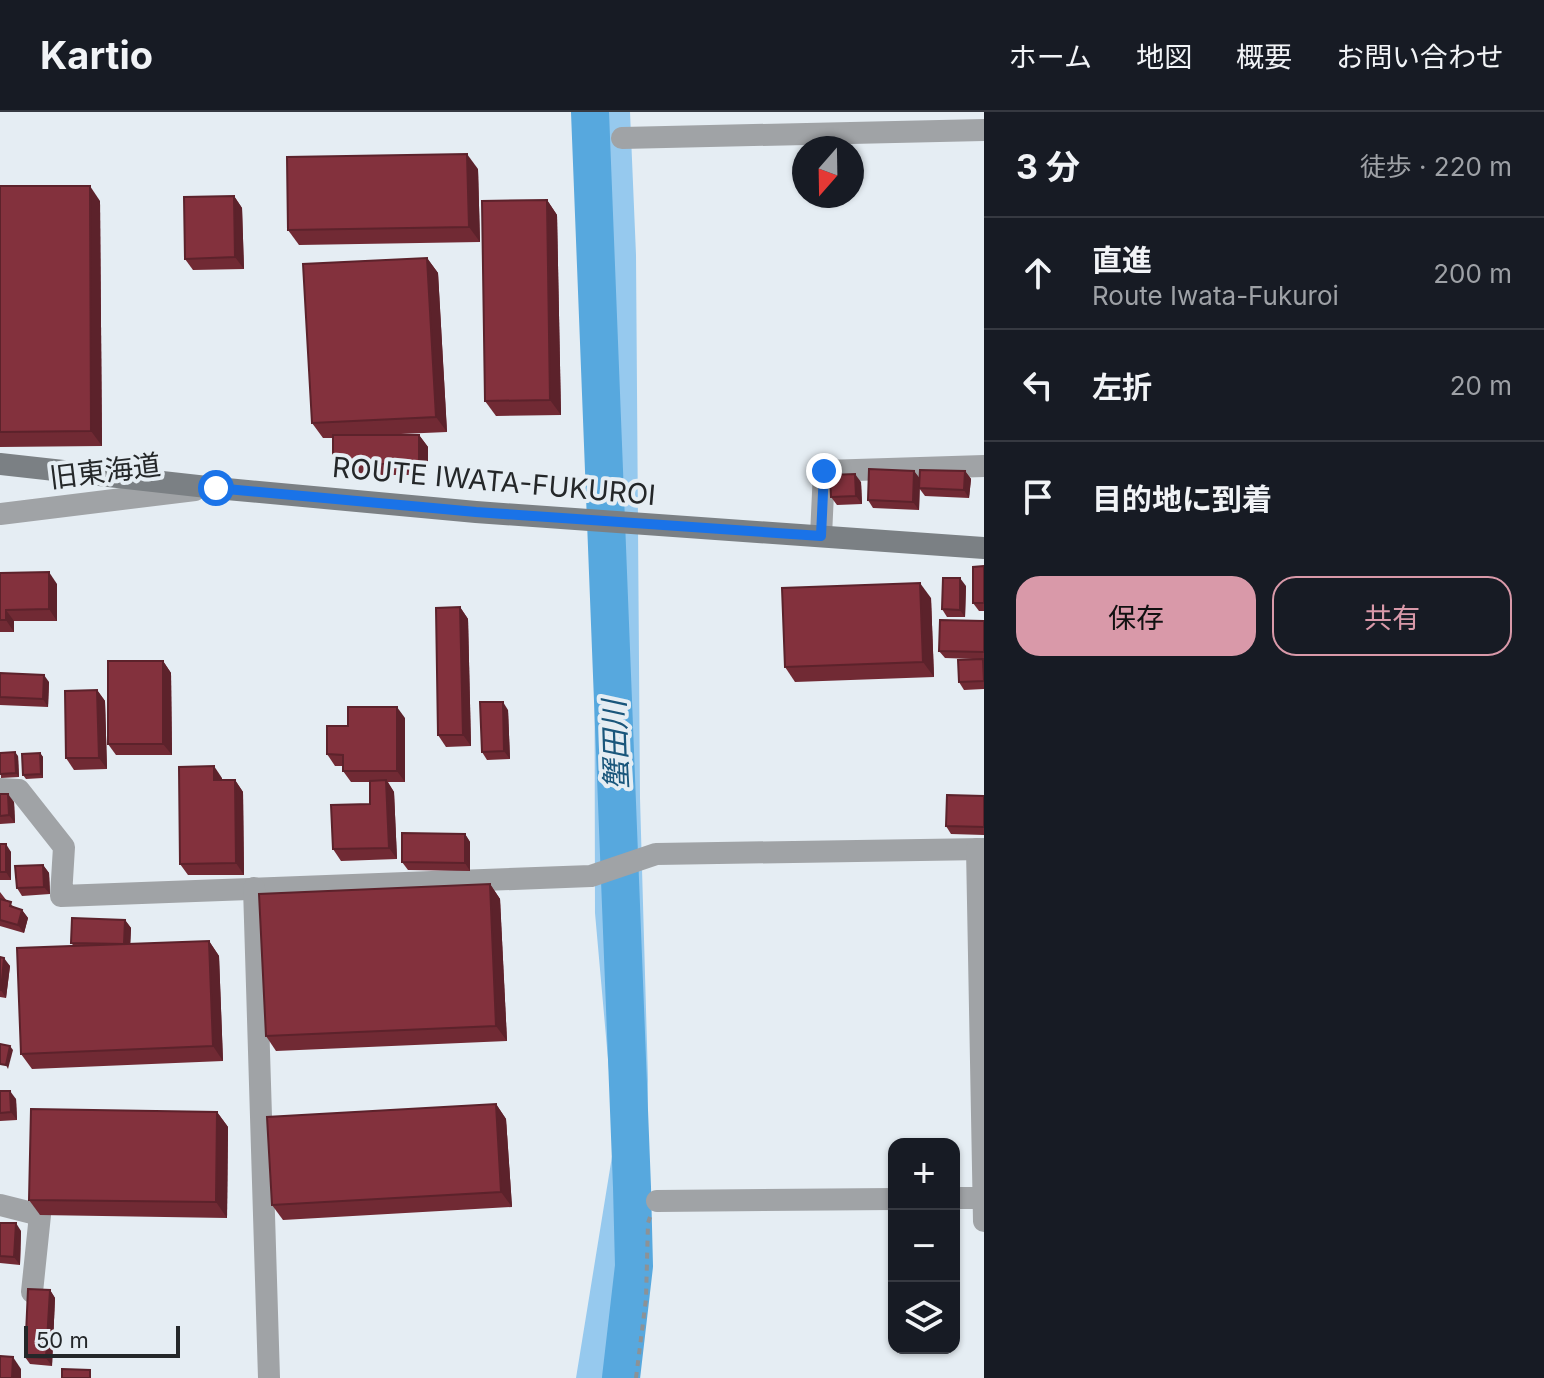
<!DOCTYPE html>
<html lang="ja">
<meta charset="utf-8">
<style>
:root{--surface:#171b24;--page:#20242c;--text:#f1f3f6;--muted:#9ea1a6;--line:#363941;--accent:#d999a9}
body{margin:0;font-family:Inter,"Noto Sans JP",sans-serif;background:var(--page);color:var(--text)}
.controls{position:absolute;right:24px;bottom:24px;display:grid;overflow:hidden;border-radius:16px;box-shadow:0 2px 6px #0004}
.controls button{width:72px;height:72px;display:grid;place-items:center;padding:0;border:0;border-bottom:2px solid var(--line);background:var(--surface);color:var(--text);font:40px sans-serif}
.compass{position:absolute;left:792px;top:24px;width:72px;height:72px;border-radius:50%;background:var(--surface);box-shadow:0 2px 6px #0004;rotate:200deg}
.scale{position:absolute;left:24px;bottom:20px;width:156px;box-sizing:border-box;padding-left:8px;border:4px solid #242729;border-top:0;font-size:22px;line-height:28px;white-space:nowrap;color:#242729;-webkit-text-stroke:6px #e5edf3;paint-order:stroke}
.stop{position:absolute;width:24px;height:24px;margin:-18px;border:6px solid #1a73e8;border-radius:50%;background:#fff}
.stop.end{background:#1a73e8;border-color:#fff;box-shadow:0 2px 8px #0008}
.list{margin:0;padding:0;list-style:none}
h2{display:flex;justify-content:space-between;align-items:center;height:104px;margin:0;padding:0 32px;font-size:34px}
h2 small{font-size:26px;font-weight:400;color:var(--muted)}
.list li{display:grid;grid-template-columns:52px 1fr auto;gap:24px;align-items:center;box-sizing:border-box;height:112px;padding:0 32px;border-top:2px solid var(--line)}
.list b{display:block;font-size:30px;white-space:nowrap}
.list p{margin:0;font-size:26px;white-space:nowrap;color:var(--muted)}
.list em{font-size:26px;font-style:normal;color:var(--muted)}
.actions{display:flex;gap:16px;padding:24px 32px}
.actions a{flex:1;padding:18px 0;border:2px solid var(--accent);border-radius:24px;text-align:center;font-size:28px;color:var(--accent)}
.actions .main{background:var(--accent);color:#111}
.icon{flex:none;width:44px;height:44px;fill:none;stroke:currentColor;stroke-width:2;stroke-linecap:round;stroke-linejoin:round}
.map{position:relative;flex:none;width:984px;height:1266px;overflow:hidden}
header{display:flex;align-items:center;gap:48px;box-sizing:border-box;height:112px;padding:0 40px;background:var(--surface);border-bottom:2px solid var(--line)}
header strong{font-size:38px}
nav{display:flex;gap:44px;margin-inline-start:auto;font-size:28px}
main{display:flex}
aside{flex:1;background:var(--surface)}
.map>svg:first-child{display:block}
</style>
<header>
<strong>Kartio</strong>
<nav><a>ホーム</a><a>地図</a><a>概要</a><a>お問い合わせ</a></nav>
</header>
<main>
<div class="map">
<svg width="984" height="1266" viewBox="0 0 984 1266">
<rect width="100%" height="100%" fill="#e5edf3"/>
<!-- green -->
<polygon fill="#96c9ee" points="572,0 630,0 636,143 640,686 648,968 646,1192 632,1266 576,1266 615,1026 595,801 594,307"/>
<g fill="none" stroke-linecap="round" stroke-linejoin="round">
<!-- river -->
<polyline stroke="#57a8de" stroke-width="38" points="590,0 632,1075 634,1154 621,1266"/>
<!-- path -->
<polyline stroke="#8c9296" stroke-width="4" stroke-dasharray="6 6" stroke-linecap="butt" points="636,1266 646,1187 648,1111 650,1105"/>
<!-- minor -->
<g stroke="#a0a3a6" stroke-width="22">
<polyline points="622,26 984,18"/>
<polyline points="0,402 195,378"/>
<polyline points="821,424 824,359 984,354"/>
<polyline points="0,677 19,678 64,735 61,784 591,764 656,742 984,737"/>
<polyline points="977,737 984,1109"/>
<polyline points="254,776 269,1266"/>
<polyline points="954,1086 984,1086"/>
<polyline points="657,1089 894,1087"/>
<polyline points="0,1093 40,1103 32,1180"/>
</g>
<!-- secondary -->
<polyline stroke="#7b8084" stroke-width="22" points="0,352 216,376 476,400 984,436"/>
</g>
<!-- wall -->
<g fill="#712a34">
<polygon points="478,57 480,130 299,133 288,118"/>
<polygon points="0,74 100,89 102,334 0,335"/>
<polygon points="234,84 242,96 244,157 193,158 185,147"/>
<polygon points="547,88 557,103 561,303 496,304 485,289"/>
<polygon points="427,146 438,161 447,320 378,323 419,323 428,335 428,363 341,363 333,352 333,326 323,326 312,311"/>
<polygon points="914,359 920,367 919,398 873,396 868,388"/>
<polygon points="965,359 971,367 969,386 925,384 919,376"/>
<polygon points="861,370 862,392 837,393 831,385"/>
<polygon points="984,454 984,499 979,499 973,491"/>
<polygon points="0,461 57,472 57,509 14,509 14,520 0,520"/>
<polygon points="966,474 965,505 947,505 942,497"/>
<polygon points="931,486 934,565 795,570 785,555"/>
<polygon points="460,495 468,507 471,634 446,635 438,623"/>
<polygon points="984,509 984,577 964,578 959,570 973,547 945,546 939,539"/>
<polygon points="163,549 171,561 172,643 116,643 108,632"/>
<polygon points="0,561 49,570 48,595 0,593"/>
<polygon points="97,578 105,589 107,657 74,658 66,646"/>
<polygon points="508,598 510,647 487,648 482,640"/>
<polygon points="405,606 405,670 388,670 394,680 397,747 341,749 333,737 370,692 370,670 351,670 343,659 343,654 335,654 327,642"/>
<polygon points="0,641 18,644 19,665 1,666"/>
<polygon points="40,641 43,645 43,666 26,667 23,663"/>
<polygon points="222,666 222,668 235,668 243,680 244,763 188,763 180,752"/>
<polygon points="0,682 14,690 15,711 0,712"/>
<polygon points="984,684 984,723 951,722 946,714"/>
<polygon points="465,722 470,730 470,759 408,758 402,750"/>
<polygon points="0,732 11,740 11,768 0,768"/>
<polygon points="43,753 49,761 50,782 22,784 17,776"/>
<polygon points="490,772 500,787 507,929 276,939 266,924"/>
<polygon points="0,780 7,789 15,796 22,798 28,806 24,821 0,814"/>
<polygon points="125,808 131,816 130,832 209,829 219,844 223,949 32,957 21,942 74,834 71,831"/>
<polygon points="0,845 10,854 6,886 0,885"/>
<polygon points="0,979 16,987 17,1008 0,1009"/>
<polygon points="496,992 506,1007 512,1095 283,1108 272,1093"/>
<polygon points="217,1000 228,1015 227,1106 40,1103 29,1088"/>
<polygon points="0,1111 21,1119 20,1153 0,1151"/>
<polygon points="50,1178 55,1186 52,1254 30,1252 25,1245"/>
</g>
<!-- shaded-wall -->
<g fill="#5c222b">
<polygon points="467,42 478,57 480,130 469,115"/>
<polygon points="90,74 100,89 102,334 91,319"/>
<polygon points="234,84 242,96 244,157 235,145"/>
<polygon points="547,88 557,103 561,303 550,288"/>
<polygon points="427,146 438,161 447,320 436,305"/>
<polygon points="419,323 428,335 428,363 419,352"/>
<polygon points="914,359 920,367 919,398 913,390"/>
<polygon points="965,359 971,367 969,386 964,378"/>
<polygon points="855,362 861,370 862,392 856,384"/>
<polygon points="49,460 57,472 57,509 49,497"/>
<polygon points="960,466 966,474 965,505 960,498"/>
<polygon points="920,471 931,486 934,565 923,550"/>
<polygon points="460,495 468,507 471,634 463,623"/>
<polygon points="6,498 14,509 14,520 6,508"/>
<polygon points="163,549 171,561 172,643 163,632"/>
<polygon points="44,563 49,570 48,595 43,587"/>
<polygon points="97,578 105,589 107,657 99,646"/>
<polygon points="503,590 508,598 510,647 504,639"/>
<polygon points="397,595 405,606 405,670 397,659"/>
<polygon points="15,640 18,644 19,665 16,661"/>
<polygon points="40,641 43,645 43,666 41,662"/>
<polygon points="214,654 222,666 222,680 214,668"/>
<polygon points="235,668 243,680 244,763 236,751"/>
<polygon points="386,668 394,680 397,747 389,736"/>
<polygon points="8,682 14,690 15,711 9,703"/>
<polygon points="465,722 470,730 470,759 465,751"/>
<polygon points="6,732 11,740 11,768 6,760"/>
<polygon points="43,753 49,761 50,782 44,775"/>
<polygon points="490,772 500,787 507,929 496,914"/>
<polygon points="22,798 28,806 24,821 18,813"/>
<polygon points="125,808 131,816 130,841 124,833"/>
<polygon points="209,829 219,844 223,949 213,934"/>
<polygon points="4,846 10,854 6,886 1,878"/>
<polygon points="10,934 13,938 8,957 6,953"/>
<polygon points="10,979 16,987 17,1008 11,1000"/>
<polygon points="496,992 506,1007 512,1095 501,1080"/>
<polygon points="217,1000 228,1015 227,1106 216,1090"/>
<polygon points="16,1111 21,1119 20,1153 14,1145"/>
<polygon points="50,1178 55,1186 52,1254 46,1246"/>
<polygon points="13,1245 21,1257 21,1266 12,1266"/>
</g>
<!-- building -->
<g fill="#83313d" stroke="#5c222b" stroke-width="2">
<polygon points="467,42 469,115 288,118 287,45"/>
<polygon points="0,74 90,74 91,319 0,320"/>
<polygon points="234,84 235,145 185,147 184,85"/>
<polygon points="547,88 550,288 485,289 482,89"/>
<polygon points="427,146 436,305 312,311 303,152"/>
<rect x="333" y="323" width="86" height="29"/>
<polygon points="869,357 914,359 913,390 868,388"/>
<polygon points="920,358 965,359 964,378 919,376"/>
<polygon points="855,362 856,384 831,385 830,363"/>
<polygon points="984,454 984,491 973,491 973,455"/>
<polygon points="49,460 49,497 6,498 6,508 0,508 0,461"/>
<polygon points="943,466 960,466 960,498 942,497"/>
<polygon points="920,471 923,550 785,555 782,476"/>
<polygon points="460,495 463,623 438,623 436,496"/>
<polygon points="940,508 984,509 984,540 939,539"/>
<polygon points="983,547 984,569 959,570 958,548"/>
<rect x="108" y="549" width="55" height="83"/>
<polygon points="0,561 44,563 43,587 0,585"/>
<polygon points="97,578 99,646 66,646 65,579"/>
<polygon points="480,590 503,590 504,639 482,640"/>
<polygon points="348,595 397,595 397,659 343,659 343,643 327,642 327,614 348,614"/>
<polygon points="15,640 16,661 0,662 0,641"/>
<polygon points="40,641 41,662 23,663 22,642"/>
<polygon points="214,654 214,668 235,668 236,751 180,752 179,655"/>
<polygon points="386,668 389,736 333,737 331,693 370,692 370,669"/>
<polygon points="0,682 8,682 9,703 0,704"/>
<polygon points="947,683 984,684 984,715 946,714"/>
<polygon points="402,721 465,722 465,751 402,750"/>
<rect x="0" y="732" width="6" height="28"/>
<polygon points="43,753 44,775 17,776 15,754"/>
<polygon points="490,772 496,914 266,924 259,782"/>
<polygon points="0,787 11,790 10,794 22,798 18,813 0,808"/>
<polygon points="72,806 125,808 124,832 71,831"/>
<polygon points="209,829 213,934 21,942 17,836"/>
<polygon points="0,845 4,846 1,878 0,878"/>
<polygon points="0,932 10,934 6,953 0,952"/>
<polygon points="0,979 10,979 11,1000 0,1001"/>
<polygon points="496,992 501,1080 272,1093 267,1005"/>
<polygon points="31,997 217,1000 216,1090 29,1088"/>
<polygon points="0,1111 16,1111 14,1145 0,1144"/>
<polygon points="28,1177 50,1178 46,1246 25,1245"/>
<polygon points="0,1244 13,1245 12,1266 0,1266"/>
<polygon points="62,1257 90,1258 90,1266 62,1266"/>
</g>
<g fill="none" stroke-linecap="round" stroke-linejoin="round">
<!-- route -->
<polyline stroke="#1a73e8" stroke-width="10" points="216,376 476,400 821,424 824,359"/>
</g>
<g text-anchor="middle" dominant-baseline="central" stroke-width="8" stroke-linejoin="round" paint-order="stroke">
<!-- street labels -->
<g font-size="28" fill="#242729" stroke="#e5edf3">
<text transform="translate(105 359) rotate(-7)">旧東海道</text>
<text transform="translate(494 369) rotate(5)">ROUTE IWATA-FUKUROI</text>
</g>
<!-- water labels -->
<g font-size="30" font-style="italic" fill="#1a567b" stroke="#e5edf3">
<text transform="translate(615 633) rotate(-92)">蟹田川</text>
</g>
</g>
</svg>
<div class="controls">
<button>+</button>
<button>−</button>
<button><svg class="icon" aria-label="layers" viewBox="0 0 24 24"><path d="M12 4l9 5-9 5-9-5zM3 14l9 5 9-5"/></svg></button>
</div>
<svg class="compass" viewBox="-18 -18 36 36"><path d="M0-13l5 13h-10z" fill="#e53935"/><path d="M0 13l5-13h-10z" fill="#9ea1a6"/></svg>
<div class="scale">50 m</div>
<div class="stop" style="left:216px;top:376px"></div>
<div class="stop end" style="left:824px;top:359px"></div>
</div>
<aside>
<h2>3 分<small>徒歩 · 220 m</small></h2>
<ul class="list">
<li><svg class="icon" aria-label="ahead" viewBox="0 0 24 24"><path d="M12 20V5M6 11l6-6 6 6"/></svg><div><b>直進</b><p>Route Iwata-Fukuroi</p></div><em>200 m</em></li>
<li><svg class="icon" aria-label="left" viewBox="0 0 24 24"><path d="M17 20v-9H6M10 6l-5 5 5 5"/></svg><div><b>左折</b></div><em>20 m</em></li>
<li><svg class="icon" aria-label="arrive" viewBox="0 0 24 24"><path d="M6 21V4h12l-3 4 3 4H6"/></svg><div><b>目的地に到着</b></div></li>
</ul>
<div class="actions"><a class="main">保存</a><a>共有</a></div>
</aside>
</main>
